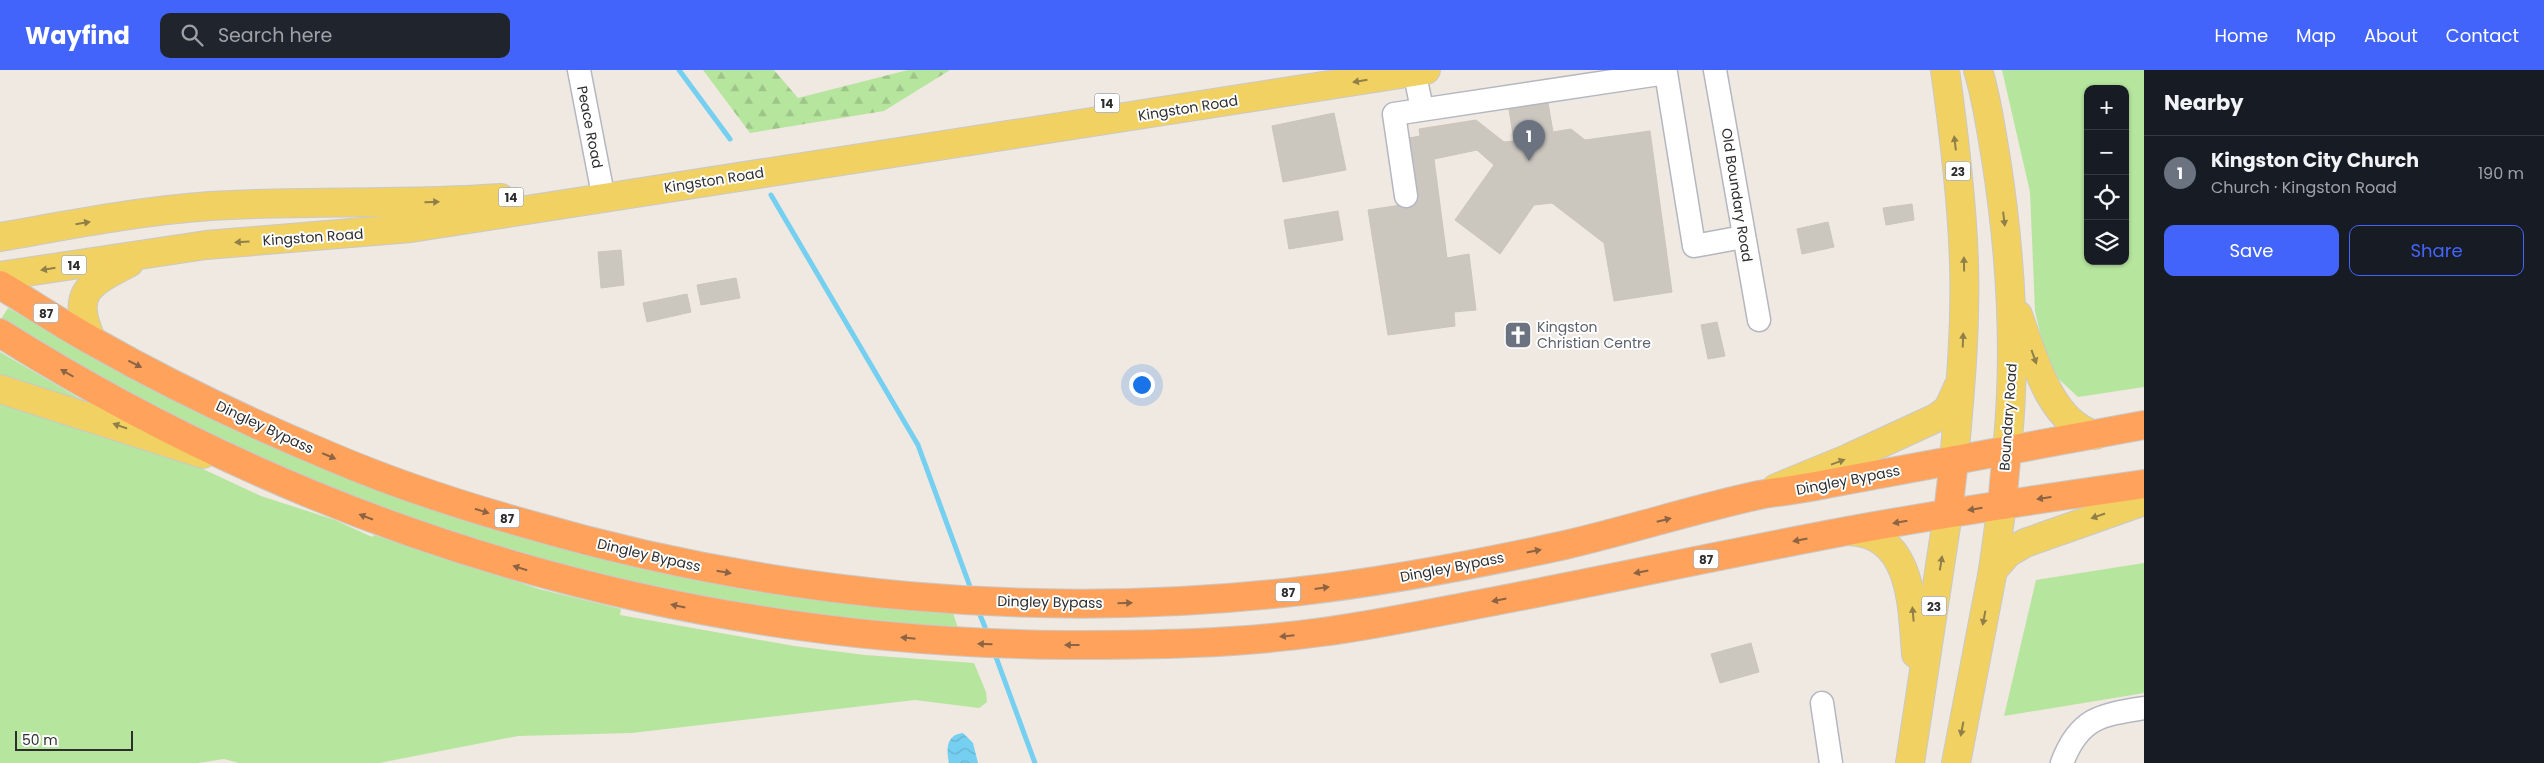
<!DOCTYPE html>
<meta charset="utf-8">
<style>
:root{--surface:#171b24;--page:#20242c;--text:#f1f3f6;--muted:#9ea1a6;--line:#363941;--accent:#4264fb}
body{margin:0;font-family:Poppins,sans-serif;background:var(--page);color:var(--text)}
.controls{position:absolute;right:15px;top:15px;display:grid;overflow:hidden;border-radius:10px;box-shadow:0 1px 4px #0004}
.controls button{width:45px;height:45px;display:grid;place-items:center;padding:0;border:0;border-bottom:1px solid var(--line);background:var(--surface);color:var(--text);font:25px sans-serif}
.scale{position:absolute;left:15px;bottom:12px;width:118px;box-sizing:border-box;padding-left:5px;border:2px solid #2e2e2e;border-top:0;font-size:14px;line-height:18px;white-space:nowrap;color:#2e2e2e;-webkit-text-stroke:4px #fff;paint-order:stroke}
.you{position:absolute;left:1141px;top:314px;width:18px;height:18px;margin:-12px;border:4px solid #fff;border-radius:50%;background:#1a73e8;box-shadow:0 0 0 8px #1a73e833}
.badge{display:grid;place-items:center;width:32px;height:32px;border-radius:50%;background:var(--accent);color:#fff;font-size:16px;font-weight:700}
.pin{position:absolute;translate:-50% -41px;filter:drop-shadow(0 1px 2px #0008)}
.pin::after{content:'';position:absolute;top:26px;width:18px;height:15px;background:inherit;clip-path:polygon(0 0,100% 0,50% 100%)}
.list{margin:0;padding:0;list-style:none}
h2{display:flex;justify-content:space-between;align-items:center;height:65px;margin:0;padding:0 20px;font-size:21px}
h2 small{font-size:16px;font-weight:400;color:var(--muted)}
.list li{display:grid;grid-template-columns:32px 1fr auto;gap:15px;align-items:center;box-sizing:border-box;height:75px;padding:0 20px;border-top:1px solid var(--line)}
.list b{display:block;font-size:19px;white-space:nowrap}
.list p{margin:0;font-size:16px;white-space:nowrap;color:var(--muted)}
.list em{font-size:16px;font-style:normal;color:var(--muted)}
.actions{display:flex;gap:10px;padding:15px 20px}
.actions a{flex:1;padding:11px 0;border:1px solid var(--accent);border-radius:10px;text-align:center;font-size:18px;color:var(--accent)}
.actions .main{background:var(--accent);color:#fff}
.icon{flex:none;width:28px;height:28px;fill:none;stroke:currentColor;stroke-width:2;stroke-linecap:round;stroke-linejoin:round}
.map{position:relative;flex:none;width:2144px;height:693px;overflow:hidden}
header{display:flex;align-items:center;gap:30px;box-sizing:border-box;height:70px;padding:0 25px;background:var(--accent);color:#fff}
header strong{font-size:24px}
nav{display:flex;gap:28px;margin-inline-start:auto;font-size:18px}
.search{width:350px;height:45px;background:var(--page);display:flex;align-items:center;gap:12px;box-sizing:border-box;padding:0 18px;border-radius:10px;color:var(--muted);font-size:19px}
main{display:flex}
aside{flex:1;background:var(--surface)}
.map>svg:first-child{display:block}
</style>
<header>
<strong>Wayfind</strong>
<div class="search"><svg class="icon" aria-label="search" viewBox="0 0 24 24"><circle cx="10" cy="10" r="6"/><path d="M15 15l6 6"/></svg>Search here</div>
<nav><a>Home</a><a>Map</a><a>About</a><a>Contact</a></nav>
</header>
<main>
<div class="map">
<svg width="2144" height="693" viewBox="0 0 2144 693">
<defs>
<pattern id="forest-firs" width="22" height="20" patternUnits="userSpaceOnUse" patternTransform="scale(1.25)"><rect width="22" height="20" fill="#b6e59e"/><path d="M5 1l3.5 6h-7zM16 11l3.5 6h-7z" fill="#9dc588"/></pattern>
<pattern id="water-waves" width="16" height="10" patternUnits="userSpaceOnUse" patternTransform="scale(1.25)"><rect width="16" height="10" fill="#75cff0"/><path d="M0 5q4-4 8 0t8 0" fill="none" stroke="#66b2ce"/></pattern>
</defs>
<rect width="100%" height="100%" fill="#efe9e1"/>
<!-- grass -->
<g fill="#b6e59e" fill-rule="evenodd">
<path d="M2002,0h142v317l-66,10 -29,-27 -14,-59 -5,-119zM2088,19h37v172h-37z"/>
<path d="M8,238l189,104 156,69 100,36 197,54 102,20 105,14 96,8 5,15c-268,-18 -534,-84 -774,-206 -63,-32 -123,-67 -183,-103z"/>
<polygon points="0,282 84,331 86,333 0,310"/>
<polygon points="0,325 173,385 261,426 335,450 372,467 374,465 539,519 621,539 620,545 794,576 865,585 974,593 986,622 987,632 979,638 915,630 632,663 518,666 379,693 239,693 224,689 198,693 0,693"/>
<polygon points="2144,493 2144,623 2004,646 2036,510"/>
</g>
<!-- forest -->
<polygon fill="url(#forest-firs)" points="703,0 774,0 798,28 908,0 950,0 884,41 750,63"/>
<!-- water -->
<path fill="url(#water-waves)" d="M963,663l10,10 5,20h-29c-3,-14 -3,-28 14,-30z"/>
<g fill="none" stroke-linecap="round" stroke-linejoin="round">
<!-- stream -->
<g stroke="#75cff0" stroke-width="5">
<polyline points="679,0 730,69"/>
<polyline points="771,125 918,375 972,522"/>
<polyline points="978,540 987,562"/>
<polyline points="993,579 1035,693"/>
</g>
</g>
<!-- building -->
<g fill="#cbc7bf" stroke="#cbc5ba">
<polygon points="1547,27 1553,62 1571,59 1585,70 1650,61 1672,222 1614,231 1604,173 1552,133 1534,135 1500,184 1455,150 1494,95 1477,80 1434,89 1447,188 1469,184 1476,240 1454,242 1455,256 1388,265 1368,140 1414,133 1403,69 1420,66 1419,59 1476,50 1504,72 1514,71 1508,33"/>
<polygon points="1334,43 1346,100 1283,112 1272,56"/>
<polygon points="1912,134 1914,150 1886,155 1883,138"/>
<polygon points="1338,141 1343,170 1289,179 1284,150"/>
<polygon points="1828,152 1834,177 1802,184 1797,159"/>
<polygon points="621,180 624,215 601,218 598,182"/>
<polygon points="736,208 740,228 701,235 697,215"/>
<polygon points="687,224 691,242 647,252 643,233"/>
<polygon points="1717,252 1725,286 1708,289 1701,255"/>
<polygon points="1751,573 1759,602 1720,613 1711,584"/>
</g>
<g fill="none" stroke-linecap="round" stroke-linejoin="round">
<!-- minor casing -->
<g stroke="#b4b7c1" stroke-width="25">
<g id="minor">
<polyline points="579,0 601,114"/>
<polyline points="1414,0 1422,39"/>
<polyline points="1715,0 1759,250"/>
<polyline points="1406,126 1394,44 1666,3 1694,176 1743,167"/>
<polyline points="1822,633 1831,693"/>
<path d="M2062,693c17,-45 38,-48 82,-55"/>
</g>
</g>
<!-- major casing -->
<g stroke="#c9c9c9" stroke-width="30">
<g id="major">
<path d="M1945,0c9,64 17,128 19,193 2,66 -4,131 -10,197"/>
<path d="M1978,0c9,29 13,60 18,89 15,96 21,194 11,291"/>
<path d="M0,167c69,-12 139,-26 210,-31 97,-6 194,-1 291,-8"/>
<polyline points="0,206 206,175 411,158 1426,0"/>
<path d="M2018,245c15,40 31,107 77,120"/>
<path d="M92,271c-22,-48 -4,-57 37,-78"/>
<polyline points="0,319 203,384"/>
<polyline points="1776,418 1849,388 1936,348 1948,339 1958,317"/>
<path d="M1848,461c65,2 64,74 68,123"/>
<polyline points="1993,500 2008,483 2025,473 2144,431"/>
<polyline points="1910,693 1948,443"/>
<polyline points="1956,693 1993,500 2002,435"/>
</g>
</g>
<!-- highway casing -->
<g stroke="#c9c9c9" stroke-width="30">
<g id="highway">
<path d="M0,215c32,19 63,40 96,58 74,42 152,79 231,112 65,28 132,50 200,69 250,73 515,97 774,67 88,-10 177,-27 264,-46 65,-15 129,-36 194,-50 22,-4 45,-6 67,-11 106,-20 212,-39 318,-59"/>
<path d="M0,263c324,204 683,309 1066,312 85,0 171,-1 256,-13 47,-6 95,-16 142,-25 128,-24 255,-52 383,-76 98,-18 198,-33 297,-47"/>
<polyline points="2002,435 2007,380"/>
<polyline points="1948,443 1954,390"/>
</g>
</g>
<!-- minor -->
<use href="#minor" stroke="#fff" stroke-width="22"/>
<!-- major -->
<use href="#major" stroke="#f2d163" stroke-width="28"/>
<!-- highway -->
<use href="#highway" stroke="#ffa35c" stroke-width="28"/>
</g>
<!-- one-way arrows -->
<defs><path id="oneway-solid" d="M-6-.8H1V-3.2L6.5 0L1 3.2V.8H-6Z" transform="scale(1.25)"/></defs>
<g fill="#908048">
<use href="#oneway-solid" transform="translate(1360 11) rotate(171)"/>
<use href="#oneway-solid" transform="translate(1955 73) rotate(-97)"/>
<use href="#oneway-solid" transform="translate(432 132) rotate(-1)"/>
<use href="#oneway-solid" transform="translate(2004 149) rotate(83)"/>
<use href="#oneway-solid" transform="translate(83 153) rotate(-9)"/>
<use href="#oneway-solid" transform="translate(242 172) rotate(176)"/>
<use href="#oneway-solid" transform="translate(1964 194) rotate(-91)"/>
<use href="#oneway-solid" transform="translate(48 199) rotate(171)"/>
<use href="#oneway-solid" transform="translate(1963 270) rotate(-88)"/>
<use href="#oneway-solid" transform="translate(2034 287) rotate(70)"/>
<use href="#oneway-solid" transform="translate(120 356) rotate(-161)"/>
<use href="#oneway-solid" transform="translate(1838 392) rotate(-20)"/>
<use href="#oneway-solid" transform="translate(2098 446) rotate(161)"/>
<use href="#oneway-solid" transform="translate(1941 493) rotate(-81)"/>
<use href="#oneway-solid" transform="translate(1913 544) rotate(-95)"/>
<use href="#oneway-solid" transform="translate(1984 548) rotate(101)"/>
<use href="#oneway-solid" transform="translate(1962 659) rotate(101)"/>
</g>
<g fill="#8c6343">
<use href="#oneway-solid" transform="translate(135 294) rotate(27)"/>
<use href="#oneway-solid" transform="translate(67 303) rotate(-150)"/>
<use href="#oneway-solid" transform="translate(329 386) rotate(23)"/>
<use href="#oneway-solid" transform="translate(2044 428) rotate(172)"/>
<use href="#oneway-solid" transform="translate(1975 439) rotate(171)"/>
<use href="#oneway-solid" transform="translate(482 441) rotate(18)"/>
<use href="#oneway-solid" transform="translate(366 447) rotate(-159)"/>
<use href="#oneway-solid" transform="translate(1664 450) rotate(-14)"/>
<use href="#oneway-solid" transform="translate(1900 452) rotate(170)"/>
<use href="#oneway-solid" transform="translate(1800 470) rotate(169)"/>
<use href="#oneway-solid" transform="translate(1534 481) rotate(-11)"/>
<use href="#oneway-solid" transform="translate(520 498) rotate(-163)"/>
<use href="#oneway-solid" transform="translate(724 502) rotate(10)"/>
<use href="#oneway-solid" transform="translate(1641 502) rotate(169)"/>
<use href="#oneway-solid" transform="translate(1322 518) rotate(-8)"/>
<use href="#oneway-solid" transform="translate(1499 530) rotate(169)"/>
<use href="#oneway-solid" transform="translate(1125 533) rotate(-2)"/>
<use href="#oneway-solid" transform="translate(678 536) rotate(-168)"/>
<use href="#oneway-solid" transform="translate(1287 566) rotate(174)"/>
<use href="#oneway-solid" transform="translate(908 568) rotate(-174)"/>
<use href="#oneway-solid" transform="translate(985 574) rotate(-178)"/>
<use href="#oneway-solid" transform="translate(1072 575) rotate(-180)"/>
</g>
<!-- icons -->
<defs>
<g id="church-square" transform="scale(1.4375)"><rect x="-9" y="-9" width="18" height="18" rx="4" fill="#6b7280" stroke="#fff"/><path d="M-1.2-6h2.4v3.5h3.3v2.4h-3.3V6h-2.4V-.1h-3.3v-2.4h3.3Z" fill="#fff"/></g>
</defs>
<g fill-rule="evenodd">
<use href="#church-square" x="1518" y="265"/>
</g>
<g text-anchor="middle" dominant-baseline="central" stroke-width="4" stroke-linejoin="round" paint-order="stroke">
<!-- shield labels -->
<g fill="#fff" stroke="#6d6d6d" stroke-width="1">
<rect x="1094.5" y="23.5" width="25" height="19" rx="4"/>
<rect x="1945.5" y="91.5" width="25" height="19" rx="4"/>
<rect x="498.5" y="117.5" width="25" height="19" rx="4"/>
<rect x="61.5" y="185.5" width="25" height="19" rx="4"/>
<rect x="33.5" y="233.5" width="25" height="19" rx="4"/>
<rect x="494.5" y="438.5" width="25" height="19" rx="4"/>
<rect x="1693.5" y="479.5" width="25" height="19" rx="4"/>
<rect x="1275.5" y="512.5" width="25" height="19" rx="4"/>
<rect x="1921.5" y="526.5" width="25" height="19" rx="4"/>
</g>
<g font-size="12" font-weight="bold" fill="#2e2e2e">
<text x="1107" y="33">14</text>
<text x="1958" y="101">23</text>
<text x="511" y="127">14</text>
<text x="74" y="195">14</text>
<text x="46" y="243">87</text>
<text x="507" y="448">87</text>
<text x="1706" y="489">87</text>
<text x="1288" y="522">87</text>
<text x="1934" y="536">23</text>
</g>
<!-- street labels -->
<g font-size="14" fill="#2e2e2e" stroke="#fff">
<text transform="translate(1188 38) rotate(-9)">Kingston Road</text>
<text transform="translate(590 57) rotate(79)">Peace Road</text>
<text transform="translate(714 110) rotate(-9)">Kingston Road</text>
<text transform="translate(1737 125) rotate(81)">Old Boundary Road</text>
<text transform="translate(313 167) rotate(-4)">Kingston Road</text>
<text transform="translate(2008 347) rotate(-86)">Boundary Road</text>
<text transform="translate(265 357) rotate(25)">Dingley Bypass</text>
<text transform="translate(1848 410) rotate(-11)">Dingley Bypass</text>
<text transform="translate(649 485) rotate(13)">Dingley Bypass</text>
<text transform="translate(1452 497) rotate(-11)">Dingley Bypass</text>
<text transform="translate(1050 532) rotate(1)">Dingley Bypass</text>
</g>
<!-- worship labels -->
<g font-size="14" fill="#5b616d" stroke="#fff" text-anchor="start">
<text x="1537" y="257">Kingston<tspan x="1537" dy="16">Christian Centre</tspan></text>
</g>
</g>
</svg>
<div class="controls">
<button>+</button>
<button>−</button>
<button><svg class="icon" aria-label="locate" viewBox="0 0 24 24"><circle cx="12" cy="12" r="6"/><path d="M12 2v4M12 18v4M2 12h4M18 12h4"/></svg></button>
<button><svg class="icon" aria-label="layers" viewBox="0 0 24 24"><path d="M12 4l9 5-9 5-9-5zM3 14l9 5 9-5"/></svg></button>
</div>
<div class="scale">50 m</div>
<div class="you"></div>
<div class="pin badge" style="left:1529px;top:91px;background:#6b7280">1</div>
</div>
<aside>
<h2>Nearby<small></small></h2>
<ul class="list">
<li><span class="badge" style="background:#6b7280">1</span><div><b>Kingston City Church</b><p>Church · Kingston Road</p></div><em>190 m</em></li>
</ul>
<div class="actions"><a class="main">Save</a><a>Share</a></div>
</aside>
</main>
